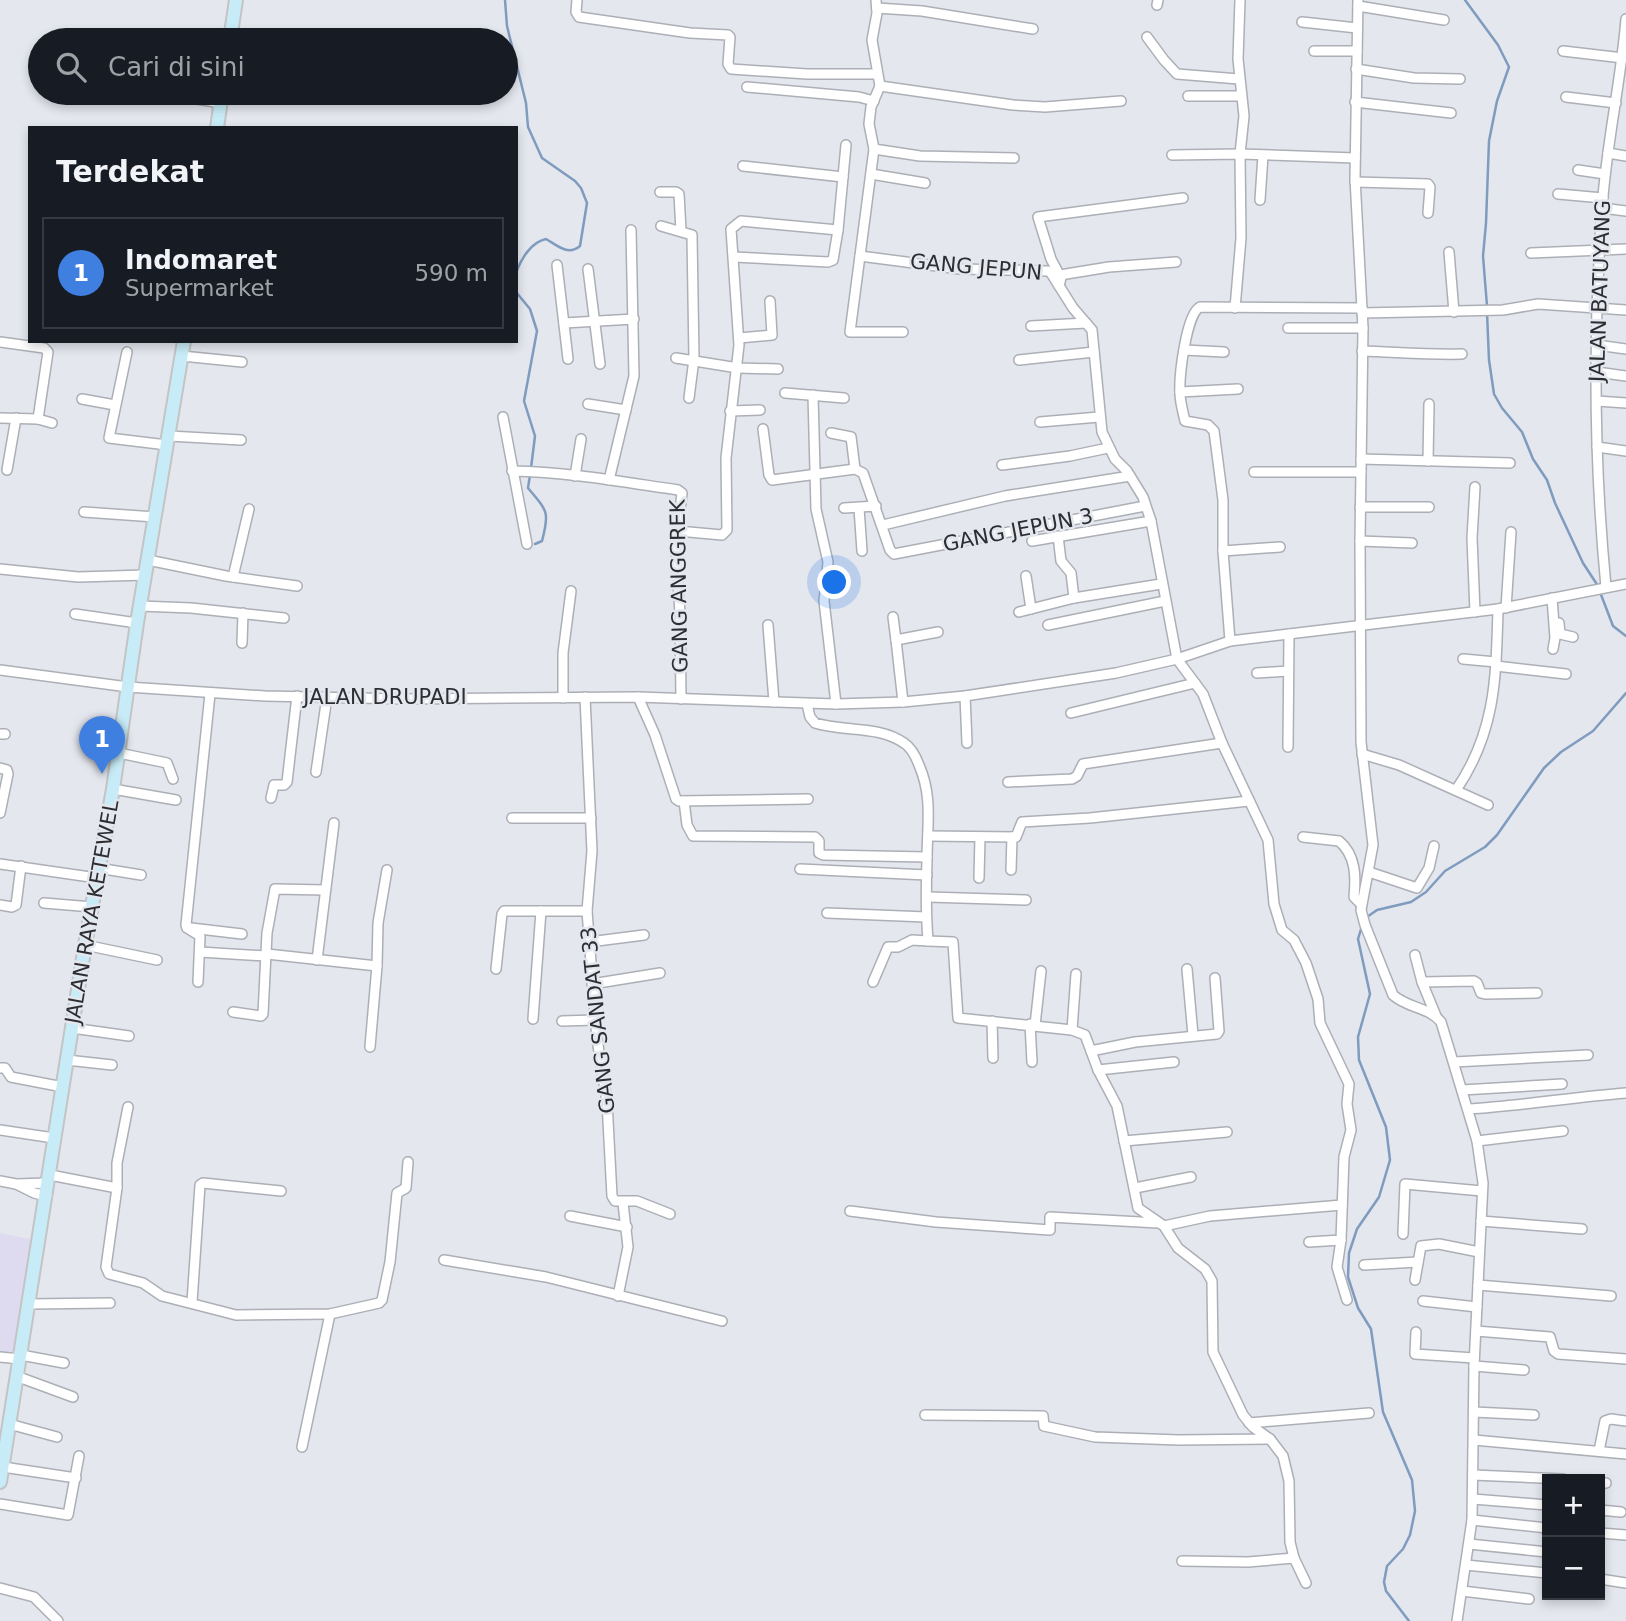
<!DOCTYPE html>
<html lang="id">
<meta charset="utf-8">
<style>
:root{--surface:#171b24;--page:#242831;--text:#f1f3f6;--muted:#9ea1a6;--line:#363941;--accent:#d93025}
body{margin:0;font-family:"DejaVu Sans",sans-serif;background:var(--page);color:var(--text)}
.controls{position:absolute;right:21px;bottom:21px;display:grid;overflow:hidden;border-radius:0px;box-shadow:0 4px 10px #0003}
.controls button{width:63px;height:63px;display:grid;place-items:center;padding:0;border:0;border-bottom:2px solid var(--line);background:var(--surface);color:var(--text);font:35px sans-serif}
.you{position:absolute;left:835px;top:583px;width:24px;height:24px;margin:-18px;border:5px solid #fff;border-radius:50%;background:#1a73e8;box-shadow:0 0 0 10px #1a73e833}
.badge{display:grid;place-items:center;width:46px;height:46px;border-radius:50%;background:var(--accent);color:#fff;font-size:23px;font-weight:700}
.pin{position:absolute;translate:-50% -58px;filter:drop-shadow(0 2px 4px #0008)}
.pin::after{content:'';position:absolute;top:37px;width:24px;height:21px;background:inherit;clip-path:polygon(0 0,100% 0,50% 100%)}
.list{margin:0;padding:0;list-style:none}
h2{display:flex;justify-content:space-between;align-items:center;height:91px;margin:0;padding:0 28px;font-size:30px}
h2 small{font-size:23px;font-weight:400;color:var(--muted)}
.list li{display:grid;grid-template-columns:46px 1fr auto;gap:21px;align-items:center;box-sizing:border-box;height:112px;margin:0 14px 14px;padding:0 14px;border:2px solid var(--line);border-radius:0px}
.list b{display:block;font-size:26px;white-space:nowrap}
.list p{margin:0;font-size:23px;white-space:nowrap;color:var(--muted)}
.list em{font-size:23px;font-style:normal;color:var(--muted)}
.icon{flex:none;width:38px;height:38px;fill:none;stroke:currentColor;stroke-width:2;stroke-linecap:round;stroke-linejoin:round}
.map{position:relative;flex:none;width:1626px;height:1621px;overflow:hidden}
.search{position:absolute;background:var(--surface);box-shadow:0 4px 10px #0003;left:28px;top:28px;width:490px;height:77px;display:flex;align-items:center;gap:18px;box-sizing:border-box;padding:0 24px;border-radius:38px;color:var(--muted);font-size:26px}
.panel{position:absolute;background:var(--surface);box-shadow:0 4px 10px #0003;left:28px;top:126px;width:490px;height:217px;border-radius:0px}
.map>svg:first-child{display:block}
</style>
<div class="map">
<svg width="1626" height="1621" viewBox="0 0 1626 1621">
<rect width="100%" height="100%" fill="#e4e7ee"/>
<!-- education -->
<polygon fill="#dedaef" points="0,1233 34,1240 13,1354 0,1353"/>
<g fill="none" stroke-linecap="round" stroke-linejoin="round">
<!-- stream -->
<g stroke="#7f9bbe" stroke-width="2.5">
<path d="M505,0l2,26 19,77 2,24 14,31 33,23 6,7 6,15 -7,43c-12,10 -22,0 -34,-7 -15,3 -25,20 -30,34"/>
<polyline points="1465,0 1498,45 1509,67 1497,101 1489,141 1486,223 1483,256 1487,306"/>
<polyline points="516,292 530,309 537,331 524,401 535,436 531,468"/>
<polyline points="1487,313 1489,360 1494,394 1502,408 1522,432 1533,459 1547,480 1555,503 1583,563 1598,586"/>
<path d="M530,475l-2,13c19,23 22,23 14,53l-7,3"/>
<polyline points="1600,592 1613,626 1626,636"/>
<polyline points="1367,917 1377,910 1411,902 1426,892 1445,871 1485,847 1497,835 1544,768 1561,752 1593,731 1626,693"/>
<polyline points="1362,926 1358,939 1370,994 1358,1037 1359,1060 1386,1127 1390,1160 1379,1197 1357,1229 1349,1253 1348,1277 1358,1308 1371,1329 1383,1412 1412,1480 1415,1511 1410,1535 1403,1549 1387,1566 1384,1582 1386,1591 1409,1621"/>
</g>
<!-- minor casing -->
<g stroke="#adafb6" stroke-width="12">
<g id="minor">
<polyline points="577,0 576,12 579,17 690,33 728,35 730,37 728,64 731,69 807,74 877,74"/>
<polyline points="876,0 877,13 872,40 880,86 871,107 869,124 874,149 850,332 903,332"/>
<path d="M1358,0l-3,178 8,150 -3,213 1,201 12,103 -12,65 4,15 28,70c14,13 36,12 48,27l36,119 6,42 -9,183 -2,154 -15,101"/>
<polyline points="1157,5 1158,0"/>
<polyline points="1358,6 1444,20"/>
<polyline points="877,8 922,11 1033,29"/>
<polyline points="1302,22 1357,28"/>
<polyline points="1147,37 1164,60 1177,74 1239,79"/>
<polyline points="1314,51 1357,51"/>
<polyline points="1563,51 1623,58"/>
<polyline points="1356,69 1414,78 1460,79"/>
<polyline points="880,86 1013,105 1045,107 1121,101"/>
<polyline points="747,87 859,97 874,101"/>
<polyline points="161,93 221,103"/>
<polyline points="1188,96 1240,96"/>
<polyline points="1566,97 1616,103"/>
<polyline points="1355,102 1451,113"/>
<polyline points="874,149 920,156 1014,158"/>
<polyline points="1608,153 1626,156"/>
<polyline points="1172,155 1240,154 1355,158"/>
<polyline points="743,166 843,177"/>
<polyline points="1578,170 1605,174"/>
<polyline points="871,174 925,183"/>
<polyline points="1355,182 1428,184 1430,187 1428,213"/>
<polyline points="660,192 676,192 679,194 681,231"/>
<polyline points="1558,194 1603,198"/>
<polyline points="1260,200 1263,155"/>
<polyline points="1602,208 1626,211"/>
<polyline points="661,226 692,235 694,359 689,398"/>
<polyline points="1449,252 1454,312"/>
<polyline points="1531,253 1626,249"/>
<polyline points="860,256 960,269 1048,271 1051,273 1073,308 1092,330 1102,432 1115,459 1127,471 1143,497 1151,521 1177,659 1203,694 1222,743"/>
<polyline points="734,257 828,262 833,260 838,230 846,145"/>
<polyline points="557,265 568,359"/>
<polyline points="588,269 600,364"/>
<polyline points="1060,275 1109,267 1176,262"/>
<polyline points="1059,286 1061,278 1051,259 1038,217 1183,198"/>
<polyline points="1235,308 1241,238 1240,154 1244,116 1238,59 1240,0"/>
<polyline points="1362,313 1503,310 1538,304 1626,310"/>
<polyline points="564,323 634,319"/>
<polyline points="1031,326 1086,323"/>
<polyline points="1288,328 1363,328"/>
<polyline points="739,338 772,335 770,301"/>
<polyline points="0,342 44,348 48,352 38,419"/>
<polyline points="1597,345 1626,349"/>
<polyline points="1184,350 1224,352"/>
<path d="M1362,351c34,1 66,4 100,3"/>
<polyline points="127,352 109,438 167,445"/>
<polyline points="182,356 242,362"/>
<polyline points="676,358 738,368 778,369"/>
<polyline points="1019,360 1094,352"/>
<polyline points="1597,372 1626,376"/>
<polyline points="1180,392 1238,389"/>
<polyline points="785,393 844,398"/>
<polyline points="813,395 816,509 828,562 824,601 836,704"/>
<polyline points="82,399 115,405"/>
<polyline points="1597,401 1626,403"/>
<polyline points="588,404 626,410"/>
<polyline points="730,411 760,410"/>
<polyline points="503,417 527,544"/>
<polyline points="0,418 38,419 52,423"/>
<polyline points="1040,422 1099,417"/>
<polyline points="763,429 769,475 772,480 855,469 863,473 890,550 894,554 1145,506"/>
<polyline points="831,433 851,437 855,469"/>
<polyline points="169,436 241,440"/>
<polyline points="1597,447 1626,451"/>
<polyline points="1361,459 1510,463"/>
<polyline points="1428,461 1429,404"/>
<polyline points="1002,465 1070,456 1108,448"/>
<polyline points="7,470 16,418"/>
<path d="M512,471c56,1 111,11 166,19l4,3 -6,54 4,67 1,85"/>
<polyline points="1254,472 1361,472"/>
<polyline points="575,476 581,439"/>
<polyline points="609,480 634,376 631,230"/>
<polyline points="1475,487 1472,538 1475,612"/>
<polyline points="1360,507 1429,507"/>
<polyline points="844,508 876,506"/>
<polyline points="859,508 862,551"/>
<polyline points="84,512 155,517"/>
<polyline points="883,525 1005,496 1130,476"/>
<polyline points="678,531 722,535 727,530 726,458 739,345 731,229 741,221 838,230"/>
<polyline points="1058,536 1061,561 1071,573 1074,598"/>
<polyline points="1032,541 1151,521"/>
<polyline points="1360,541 1412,543"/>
<polyline points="1223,551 1280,547"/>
<polyline points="148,560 226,576 297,586"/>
<polyline points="0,569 78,577 146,575"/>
<polyline points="1026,576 1031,609"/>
<polyline points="233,577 249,509"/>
<path d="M1606,587c-12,-125 -13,-252 -4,-378 4,-64 19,-127 24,-190"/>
<polyline points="1552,598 1555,638 1553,649"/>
<polyline points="140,606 191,608 284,618"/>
<polyline points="1506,608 1511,532"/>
<polyline points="1019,612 1074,598 1161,584"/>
<polyline points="75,614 137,623"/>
<polyline points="893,617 896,640"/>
<polyline points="1559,623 1560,634 1573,637"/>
<polyline points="768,625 774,702"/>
<polyline points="1048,625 1165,601"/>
<path d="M1230,641l-7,-90v-51l-9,-69 -6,-6 -23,-4c-2,-9 -5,-19 -5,-28 -1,-16 6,-79 20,-86l162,1"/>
<polyline points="242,643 243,613"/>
<polyline points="1463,659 1496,662"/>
<polyline points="1496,666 1566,674"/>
<polyline points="0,670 128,687 265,696 406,699 638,697 836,704 903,702 965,696 1116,673 1177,659 1230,641 1498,609 1626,584"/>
<polyline points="1257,673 1288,671"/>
<polyline points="965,696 967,743"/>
<polyline points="585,697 592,851 587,911 597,1039 607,1102 612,1196 615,1201 637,1201 670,1214"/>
<polyline points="638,697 655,735 676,799 679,801 808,799"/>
<polyline points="563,698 563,653 571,591"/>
<polyline points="903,702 896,640 938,632"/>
<path d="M807,704l3,13 5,6c28,9 63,2 89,20 8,5 12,14 15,22 14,32 8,61 8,95 -1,27 -1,55 1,81l25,1 5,76 114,12 13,5 13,35 19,36 21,102 26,18 14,22 27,21 7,12 1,71 30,63 10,12 17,12 13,17 6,25 1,61 4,16 12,25"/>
<polyline points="1071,713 1195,683"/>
<polyline points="0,734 5,734"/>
<polyline points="1288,747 1289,634"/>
<polyline points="119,753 167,763 173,779"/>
<polyline points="1362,754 1399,765 1488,805"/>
<polyline points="0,768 7,770 8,774 0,813"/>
<polyline points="316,772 327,697"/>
<polyline points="1008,782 1072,779 1077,776 1083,764 1222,743 1268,840 1274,904 1282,930 1294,940 1306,963 1318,999 1320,1023 1349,1084 1347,1104 1351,1130 1344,1157 1341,1240 1309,1242"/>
<polyline points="113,789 176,800"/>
<path d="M1456,790c40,-58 40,-113 42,-181"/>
<polyline points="271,798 274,785 284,785 287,782 297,696"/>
<polyline points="684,801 687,825 693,836 815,837 819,841 819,853 823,855 927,857"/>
<polyline points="512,818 591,818"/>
<polyline points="928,836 1016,837 1022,822 1090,818 1249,801"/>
<path d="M1303,837l36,4c17,14 17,36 15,56l7,7"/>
<polyline points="0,864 97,878"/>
<polyline points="98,868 141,875"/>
<polyline points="800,869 927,875"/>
<polyline points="1011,870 1012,837"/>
<polyline points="1369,872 1417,888 1429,868 1434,846"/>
<polyline points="979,878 980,837"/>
<polyline points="928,897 1026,900"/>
<polyline points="44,903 92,907"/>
<polyline points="0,905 12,907 16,905 21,866"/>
<polyline points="827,913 926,917"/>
<polyline points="191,928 242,934"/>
<polyline points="589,942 644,935"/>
<polyline points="85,945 157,960"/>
<polyline points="200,952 266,956"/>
<polyline points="267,954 377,966"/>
<polyline points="1415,955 1422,982 1436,1016"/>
<polyline points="317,960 334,823"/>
<polyline points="496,969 502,914 504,911 587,911"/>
<polyline points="1187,969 1193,1035"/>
<polyline points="198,982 200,936 187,928 186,925 210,694"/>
<polyline points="873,982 888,947 898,947 912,940 928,941"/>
<polyline points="1422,982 1474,981 1477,983 1481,993 1485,994 1537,993"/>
<polyline points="592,984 660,973"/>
<polyline points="233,1012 261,1016 263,1014 267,933 275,889 325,890"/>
<polyline points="533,1019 541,911"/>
<polyline points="562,1021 595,1020"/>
<polyline points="992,1021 993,1058"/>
<polyline points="1030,1024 1032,1062"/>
<polyline points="1035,1025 1041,971"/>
<polyline points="72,1028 129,1036"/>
<polyline points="1072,1030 1076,974"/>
<polyline points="370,1047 377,966 378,923 387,870"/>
<polyline points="1091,1051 1135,1042 1217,1034 1219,1031 1215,978"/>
<polyline points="67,1060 112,1065"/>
<polyline points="1454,1062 1588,1055"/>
<polyline points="0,1068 5,1068 11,1077 63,1087"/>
<polyline points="1098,1070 1174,1062"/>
<polyline points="1462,1090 1562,1084"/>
<polyline points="128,1107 117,1163 117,1188 106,1267 109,1274 143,1283 162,1296 236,1315 330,1314 379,1303 382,1300 390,1262 397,1193 406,1188 408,1162"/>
<path d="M1468,1109c53,-3 105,-12 158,-16"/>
<polyline points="0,1130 54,1138"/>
<polyline points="1124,1141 1227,1132"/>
<polyline points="1477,1141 1563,1131"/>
<polyline points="50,1175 117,1188"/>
<polyline points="0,1181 16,1184 48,1183"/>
<polyline points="18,1185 34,1193 47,1196"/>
<polyline points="1135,1188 1191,1177"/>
<polyline points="850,1211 936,1222 1050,1230 1050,1217 1158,1223"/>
<polyline points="570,1216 627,1227"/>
<polyline points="1481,1221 1582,1229"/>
<polyline points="1164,1226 1210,1216 1342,1205"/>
<polyline points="1403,1234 1405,1184 1482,1191"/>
<polyline points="1341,1240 1337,1267 1347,1300"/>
<polyline points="444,1260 546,1277 722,1321"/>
<polyline points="1364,1265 1418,1262"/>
<polyline points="1415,1280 1421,1246 1439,1244 1479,1252"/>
<polyline points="1478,1285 1611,1296"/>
<polyline points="618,1296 628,1247 623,1203"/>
<polyline points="1423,1301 1477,1307"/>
<polyline points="192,1302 200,1185 203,1183 281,1191"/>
<polyline points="29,1304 110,1303"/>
<polyline points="1476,1331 1550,1337 1554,1351 1558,1354 1626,1359"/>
<polyline points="1416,1332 1415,1354 1474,1358"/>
<polyline points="21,1355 64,1363"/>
<polyline points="0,1357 20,1359"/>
<polyline points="1474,1366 1524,1370"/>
<polyline points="16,1376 73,1397"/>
<polyline points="1474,1412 1534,1415"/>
<polyline points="925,1415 1043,1416 1044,1426 1095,1437 1179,1440 1270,1439"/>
<polyline points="1249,1423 1369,1413"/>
<polyline points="9,1424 57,1437"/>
<polyline points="1474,1440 1626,1454"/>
<polyline points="302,1447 330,1314"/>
<polyline points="1599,1451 1605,1421 1611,1419 1626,1421"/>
<polyline points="3,1467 76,1478"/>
<polyline points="1473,1475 1563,1479"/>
<polyline points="1600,1483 1606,1483"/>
<polyline points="1473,1499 1547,1505"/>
<polyline points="0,1504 68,1515 79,1456"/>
<polyline points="1600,1510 1621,1512"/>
<polyline points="1472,1520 1547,1528"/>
<polyline points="1600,1533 1626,1535"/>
<polyline points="1469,1544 1547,1552"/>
<polyline points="1182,1561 1248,1562 1294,1558"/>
<polyline points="1466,1565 1547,1573"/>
<polyline points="1600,1579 1626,1583"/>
<polyline points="0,1588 34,1597 58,1621"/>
<polyline points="1462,1591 1529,1599"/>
</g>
</g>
<!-- major casing -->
<g stroke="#c4c4c5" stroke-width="16">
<g id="major">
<polyline points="230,40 236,0"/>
<polyline points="217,128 222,93"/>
<polyline points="0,1482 85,945 113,789 137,623 184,341"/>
</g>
</g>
<!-- minor -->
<use href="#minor" stroke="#fff" stroke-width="9"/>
<!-- major -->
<use href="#major" stroke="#c8ecf7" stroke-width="12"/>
</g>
<g text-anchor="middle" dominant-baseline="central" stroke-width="5" stroke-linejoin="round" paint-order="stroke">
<!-- street labels -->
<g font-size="21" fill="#2d2e31" stroke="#e4e7ee">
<text transform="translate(976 267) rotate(5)">GANG JEPUN</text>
<text transform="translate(1600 291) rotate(-88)">JALAN BATUYANG</text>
<text transform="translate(1018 530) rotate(-11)">GANG JEPUN 3</text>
<text transform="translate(679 586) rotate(-91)">GANG ANGGREK</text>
<text x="385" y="697">JALAN DRUPADI</text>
<text transform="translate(92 912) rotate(-80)">JALAN RAYA KETEWEL</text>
<text transform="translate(598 1020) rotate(-96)">GANG SANDAT 33</text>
</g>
</g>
</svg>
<div class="controls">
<button>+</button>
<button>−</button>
</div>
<div class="you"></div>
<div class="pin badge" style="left:102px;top:774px;background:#3f7fe0">1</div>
<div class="search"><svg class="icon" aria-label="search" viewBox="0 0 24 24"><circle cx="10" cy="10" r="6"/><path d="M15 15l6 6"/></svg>Cari di sini</div>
<section class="panel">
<h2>Terdekat<small></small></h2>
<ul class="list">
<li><span class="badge" style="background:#3f7fe0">1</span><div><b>Indomaret</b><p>Supermarket</p></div><em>590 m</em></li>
</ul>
</section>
</div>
